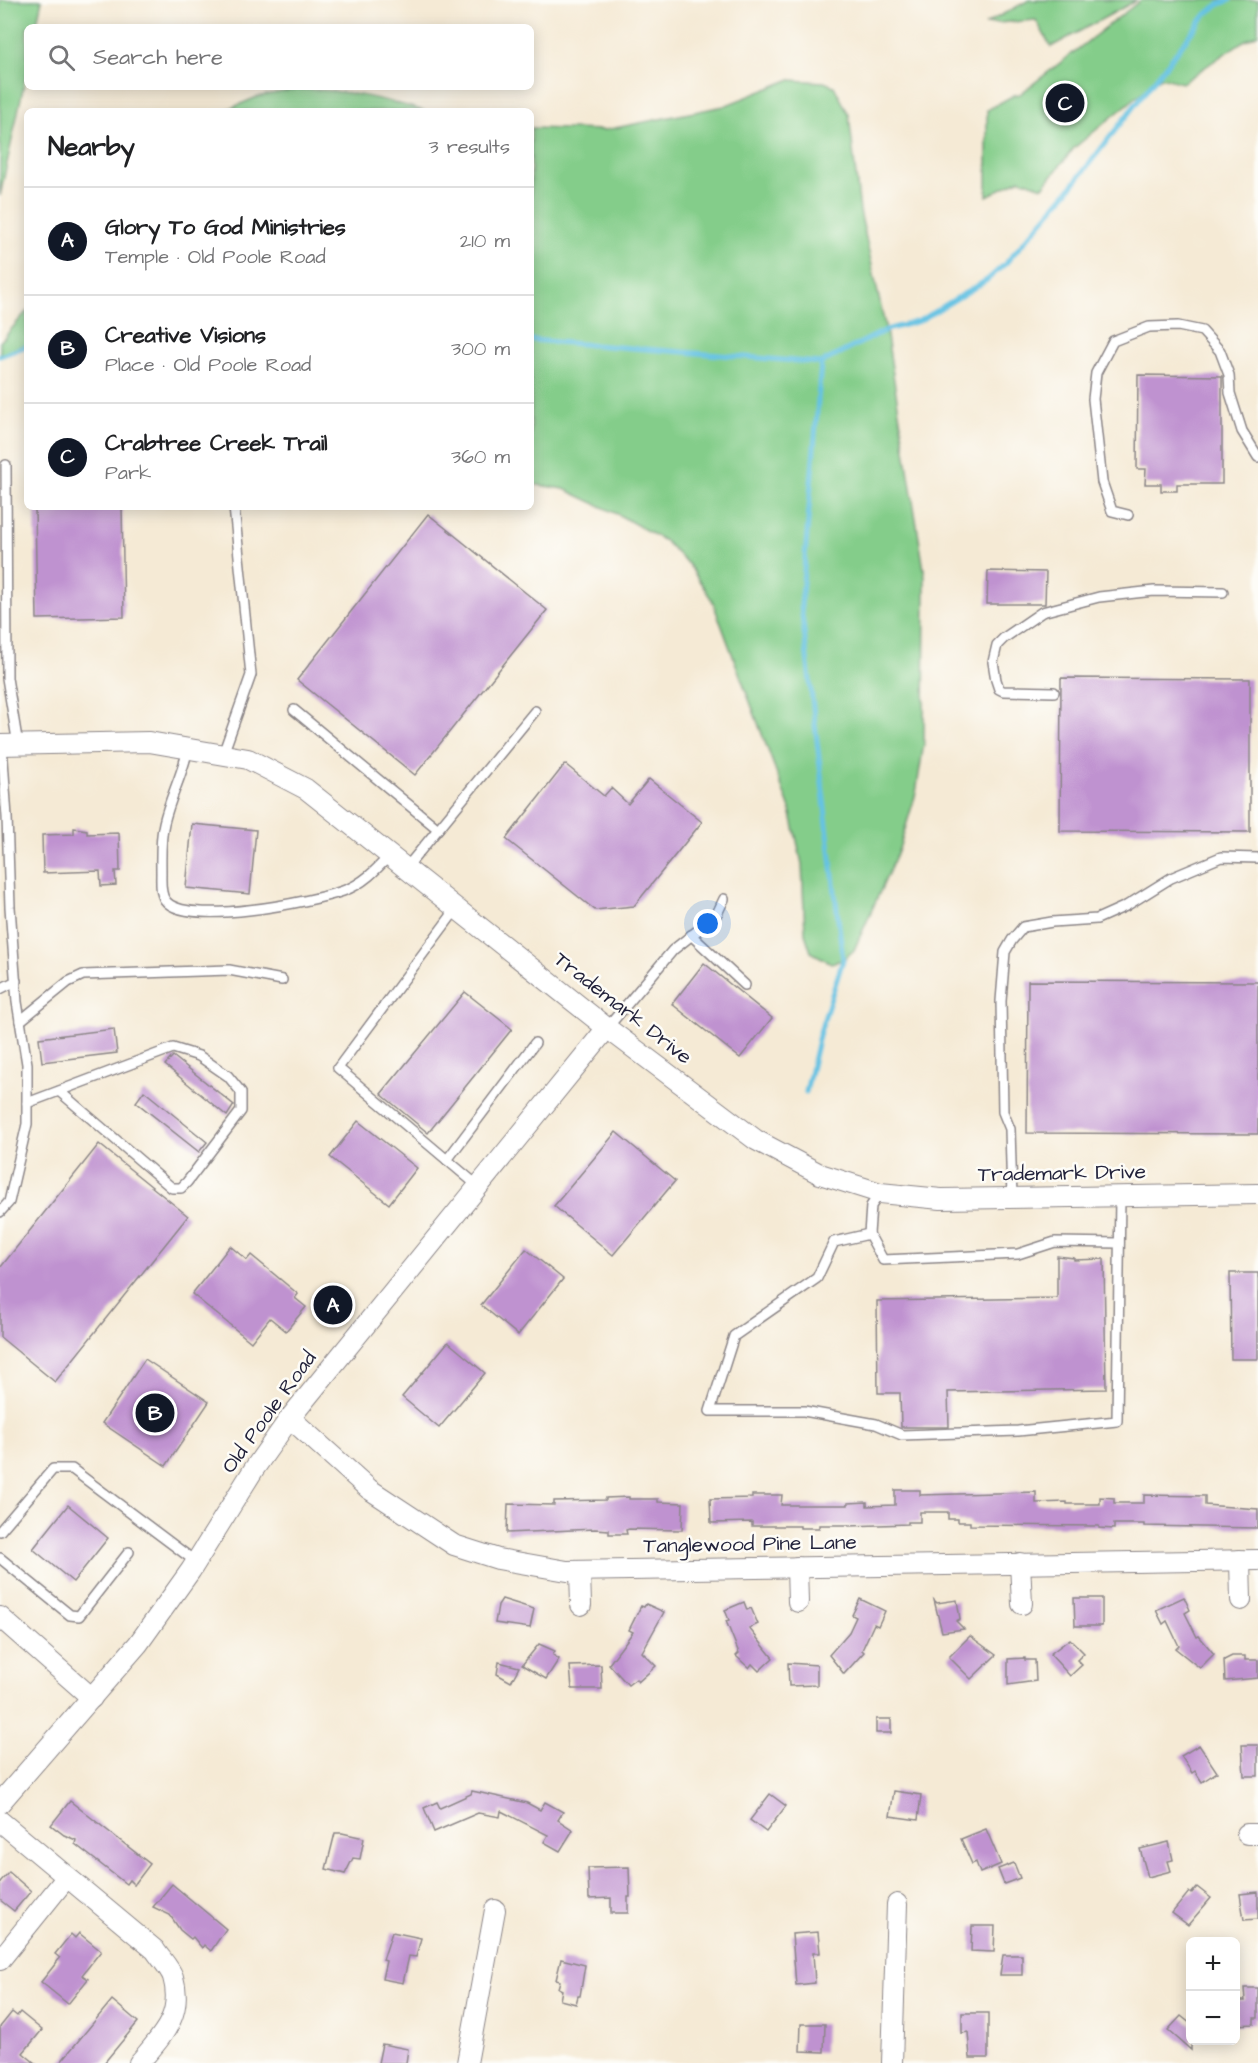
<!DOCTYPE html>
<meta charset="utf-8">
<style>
:root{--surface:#fff;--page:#f6f6f6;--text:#202124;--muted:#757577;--line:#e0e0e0;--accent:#111827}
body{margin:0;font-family:"Architects Daughter",sans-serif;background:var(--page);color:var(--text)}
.controls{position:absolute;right:18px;bottom:18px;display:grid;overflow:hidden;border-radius:9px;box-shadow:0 3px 15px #0003}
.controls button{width:54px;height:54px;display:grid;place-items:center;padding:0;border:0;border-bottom:2px solid var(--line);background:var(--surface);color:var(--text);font:30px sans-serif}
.you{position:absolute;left:708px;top:924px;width:21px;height:21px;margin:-15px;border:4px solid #fff;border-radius:50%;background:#1a73e8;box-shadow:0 0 0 9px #1a73e833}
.badge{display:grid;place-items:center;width:39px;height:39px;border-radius:50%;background:var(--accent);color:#fff;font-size:20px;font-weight:700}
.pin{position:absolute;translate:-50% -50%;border:3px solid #fff;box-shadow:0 2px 6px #0006}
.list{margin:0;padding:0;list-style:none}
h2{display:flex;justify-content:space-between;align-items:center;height:78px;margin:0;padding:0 24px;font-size:26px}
h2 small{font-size:20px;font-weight:400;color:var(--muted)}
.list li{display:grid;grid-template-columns:39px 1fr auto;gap:18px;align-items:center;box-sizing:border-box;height:108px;padding:0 24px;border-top:2px solid var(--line)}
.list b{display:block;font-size:22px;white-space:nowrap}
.list p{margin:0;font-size:20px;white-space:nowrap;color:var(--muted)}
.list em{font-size:20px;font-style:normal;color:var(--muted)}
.icon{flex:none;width:33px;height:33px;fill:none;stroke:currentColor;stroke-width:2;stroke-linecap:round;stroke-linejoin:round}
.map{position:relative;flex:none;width:1258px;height:2063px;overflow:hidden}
.search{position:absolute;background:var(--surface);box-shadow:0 3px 15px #0003;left:24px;top:24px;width:510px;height:66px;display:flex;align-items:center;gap:15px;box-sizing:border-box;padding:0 21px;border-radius:9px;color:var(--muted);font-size:22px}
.panel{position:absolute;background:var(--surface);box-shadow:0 3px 15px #0003;left:24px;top:108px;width:510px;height:402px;border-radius:9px}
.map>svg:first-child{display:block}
</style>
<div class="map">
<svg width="1258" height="2063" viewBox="0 0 1258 2063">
<rect width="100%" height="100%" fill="#fdfcf7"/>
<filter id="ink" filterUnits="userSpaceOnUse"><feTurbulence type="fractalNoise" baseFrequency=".0167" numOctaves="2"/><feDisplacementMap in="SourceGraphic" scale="12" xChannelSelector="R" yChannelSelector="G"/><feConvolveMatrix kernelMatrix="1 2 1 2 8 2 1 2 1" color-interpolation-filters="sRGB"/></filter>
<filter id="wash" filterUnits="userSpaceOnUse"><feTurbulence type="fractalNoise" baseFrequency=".008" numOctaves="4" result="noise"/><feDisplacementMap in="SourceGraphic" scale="24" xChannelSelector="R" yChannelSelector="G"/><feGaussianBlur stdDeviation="1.35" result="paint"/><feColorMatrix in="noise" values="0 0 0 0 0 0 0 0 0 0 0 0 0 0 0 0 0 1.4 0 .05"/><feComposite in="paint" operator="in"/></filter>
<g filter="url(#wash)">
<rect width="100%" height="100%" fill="#f5ead5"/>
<!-- green -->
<g fill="#84cd8a" stroke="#537862" stroke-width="1.5">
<polygon points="0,0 42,0 36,27 27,27 27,70 0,196"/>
<polygon points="1029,0 1137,0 1051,47 1036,20 985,24"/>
<polygon points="1141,0 1258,0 1258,34 1242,42 1182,83 1161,77 1074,148 1043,187 1020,179 987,196 987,110 1014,95 1020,94"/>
<polygon points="789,80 824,82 834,86 849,115 860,211 886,330 925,576 924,743 916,793 899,849 854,950 843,960 831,963 811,952 805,934 802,864 790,809 712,600 689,565 665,541 619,515 564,489 531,484 531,128 605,130 724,106"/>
<path d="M296,89c47,0 84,9 129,22h-201l33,-14z"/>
<polygon points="27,311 27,344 0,355 0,342"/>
</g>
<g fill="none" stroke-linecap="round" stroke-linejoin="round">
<!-- stream -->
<g stroke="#65c2e3" stroke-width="5">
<polyline points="531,340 821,363 886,330 919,321 987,280 1005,264 1068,191 1206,14 1218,5 1230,0"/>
<polyline points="0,356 27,346"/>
<polyline points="806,1092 819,1035 843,960 801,606 821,363"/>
</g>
</g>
<g id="blocks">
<!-- building -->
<g fill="#bf92d0">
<polygon points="1138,375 1222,376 1222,484 1177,484 1177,491 1161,491 1161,484 1145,484 1146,469 1137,469"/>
<polygon points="35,507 122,507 124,617 37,619"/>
<polygon points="428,514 547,610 415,775 297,680"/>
<polygon points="988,571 1046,572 1045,604 987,604"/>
<polygon points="1061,678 1250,679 1250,832 1060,831"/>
<polygon points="565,764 604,796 611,788 628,804 649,779 702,822 634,906 595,910 506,839"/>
<polygon points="192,824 256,830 250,894 186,888"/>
<polygon points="74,828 87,830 87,834 119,833 120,871 115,871 116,885 101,886 100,871 43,873 42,835 74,834"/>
<polygon points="704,963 772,1018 740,1058 672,1004"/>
<polygon points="1028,981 1258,982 1258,1134 1027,1133"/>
<polygon points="465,992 512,1029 428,1133 381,1094"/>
<polygon points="114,1029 117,1053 42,1062 39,1038"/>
<polygon points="173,1056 234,1105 227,1116 165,1065"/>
<polygon points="144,1091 207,1142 199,1152 136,1102"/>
<polygon points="358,1121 417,1168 389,1204 330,1157"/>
<polygon points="616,1132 675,1181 613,1255 554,1206"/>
<polygon points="99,1144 188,1216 55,1382 0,1337 0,1268"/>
<polygon points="230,1246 247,1260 251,1255 298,1294 295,1298 306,1307 286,1331 270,1318 251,1342 192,1294"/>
<polygon points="526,1249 563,1279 518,1335 481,1305"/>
<polygon points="1057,1256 1074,1258 1074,1260 1104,1259 1106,1389 948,1392 949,1427 901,1427 900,1393 878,1393 877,1301 1057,1298"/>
<polygon points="1230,1273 1258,1273 1258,1359 1231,1359"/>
<polygon points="448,1342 485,1373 439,1428 402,1397"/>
<polygon points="145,1359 209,1402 166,1466 102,1423"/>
<polygon points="895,1490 920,1490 920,1495 1036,1492 1036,1503 1067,1502 1067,1504 1100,1504 1100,1497 1114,1498 1114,1503 1144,1503 1144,1495 1205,1496 1205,1505 1258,1509 1258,1528 1144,1526 1144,1524 1114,1524 1114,1529 1099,1528 1099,1526 970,1525 970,1522 958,1522 958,1519 948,1519 948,1512 920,1512 920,1522 908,1522 908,1524 849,1526 849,1525 819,1525 819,1528 800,1528 800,1526 752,1526 752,1522 711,1523 710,1499 752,1498 752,1495 782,1495 781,1505 848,1505 848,1503 867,1502 867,1506 895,1505"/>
<polygon points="629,1497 629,1499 658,1499 658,1502 683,1503 682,1530 629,1529 626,1530 627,1534 609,1534 609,1530 595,1529 507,1533 508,1504 554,1505 554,1501 606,1500 606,1498"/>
<polygon points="68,1505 108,1538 73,1582 33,1549"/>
<polygon points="1184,1597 1190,1610 1185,1613 1197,1637 1199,1636 1214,1654 1200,1668 1176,1649 1179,1646 1167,1621 1163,1624 1156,1610"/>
<polygon points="1074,1598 1102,1598 1102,1626 1075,1626"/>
<polygon points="502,1599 534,1609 530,1628 495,1623 498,1605"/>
<polygon points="860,1599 885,1611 878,1626 874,1624 862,1650 864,1652 844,1674 829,1655 849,1632 856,1617 852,1615"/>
<polygon points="934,1600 937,1603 957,1600 960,1619 956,1621 964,1629 942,1632"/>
<polygon points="744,1602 747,1610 751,1608 758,1624 749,1628 773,1658 759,1671 752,1664 749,1668 736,1656 739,1653 726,1621 729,1620 725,1610"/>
<polygon points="646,1604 664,1612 642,1652 656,1666 638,1682 636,1679 628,1685 609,1664 633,1632 629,1630 641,1606 644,1607"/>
<polygon points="970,1636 996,1655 971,1679 949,1657"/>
<polygon points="1070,1639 1084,1653 1077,1660 1082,1665 1070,1676 1050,1654"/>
<polygon points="539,1644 555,1651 553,1655 559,1659 546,1679 522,1665"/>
<polygon points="1232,1656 1245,1656 1245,1660 1258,1660 1258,1678 1225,1681 1224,1660"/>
<polygon points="1025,1658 1025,1660 1035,1660 1036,1681 1008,1685 1008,1659"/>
<polygon points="499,1662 519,1667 511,1682 497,1674"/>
<polygon points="788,1663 817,1665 817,1685 789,1686"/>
<polygon points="601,1665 602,1689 572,1689 570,1666"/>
<rect x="876" y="1719" width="15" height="14"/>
<polygon points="1199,1745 1217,1772 1202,1782 1195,1771 1192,1773 1181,1756"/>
<polygon points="1242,1745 1258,1745 1258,1776 1244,1776"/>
<polygon points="472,1791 527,1803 540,1810 545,1802 563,1812 558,1820 573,1830 560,1851 544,1842 548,1835 501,1811 500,1817 478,1813 434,1832 424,1808 437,1802 440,1808 471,1794"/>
<polygon points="894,1791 921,1795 918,1820 890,1816"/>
<polygon points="770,1794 786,1806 766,1832 750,1820"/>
<polygon points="70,1801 150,1864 134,1885 129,1880 126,1884 75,1844 76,1840 64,1835 51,1825"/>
<polygon points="986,1829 1001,1864 980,1873 976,1862 972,1864 961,1839"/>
<polygon points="335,1833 342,1833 364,1838 360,1859 353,1858 345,1874 326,1869"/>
<polygon points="1169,1842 1173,1860 1168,1861 1171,1871 1148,1877 1140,1849"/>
<polygon points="1014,1863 1020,1878 1004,1884 998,1869"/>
<polygon points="629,1867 630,1897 628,1897 628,1913 611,1913 611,1898 589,1899 588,1868"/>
<polygon points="9,1872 31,1891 14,1911 0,1900 0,1882"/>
<polygon points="172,1884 226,1929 211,1951 204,1945 202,1948 193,1937 191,1939 180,1930 170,1915 153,1907"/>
<polygon points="1197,1887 1211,1898 1188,1925 1172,1913 1189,1892 1191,1894"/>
<polygon points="1258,1892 1258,1919 1244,1920 1240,1894"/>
<polygon points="972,1926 995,1926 994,1952 971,1951"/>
<polygon points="392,1932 421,1938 416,1957 409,1956 403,1983 382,1979 386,1961 383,1960"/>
<polygon points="818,1932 820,1953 813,1953 815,1983 796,1985 792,1934"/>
<polygon points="79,1933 101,1951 82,1975 88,1979 68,2004 41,1982 60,1958 55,1954 71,1934 75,1938"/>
<polygon points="1003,1955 1022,1955 1022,1975 1000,1975"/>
<polygon points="561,1959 585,1965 580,1996 578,1996 576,2004 560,2000 562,1990 558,1988 560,1981 556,1980"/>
<polygon points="1244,1988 1258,1988 1258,2018 1254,2018 1254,2024 1236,2025 1236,2001 1245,2001"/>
<polygon points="112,2000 138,2022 104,2063 60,2063"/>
<polygon points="12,2012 17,2016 20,2012 42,2030 23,2053 35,2063 0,2063 0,2027"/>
<polygon points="962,2013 988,2013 988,2058 970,2058 968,2032 962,2033"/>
<polygon points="1181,2016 1191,2024 1191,2050 1168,2030"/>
<polygon points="801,2024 825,2024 824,2052 800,2051"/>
<polygon points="382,2044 408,2049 406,2063 378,2063"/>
</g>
</g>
</g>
<g filter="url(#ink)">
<use href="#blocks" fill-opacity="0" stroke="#8c8688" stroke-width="1.5"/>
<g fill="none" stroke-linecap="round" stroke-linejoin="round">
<!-- service casing -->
<g stroke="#8c8688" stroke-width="12">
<g id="service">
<polyline points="6,465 7,678 18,745"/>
<polyline points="1128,515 1112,511 1102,482 1093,399 1096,373 1113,341 1149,327 1178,326 1202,331 1220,351 1229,375 1230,393 1242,431 1258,457"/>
<polyline points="1054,692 1003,691 999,689 996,680 993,662 997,645 1004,638 1042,612 1099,597 1154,591 1223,592"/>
<polyline points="294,710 438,829"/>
<path d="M188,748c-5,26 -18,49 -24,75 -4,16 -3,33 -3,50 0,8 -1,20 4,27 20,28 149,1 178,-9 20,-7 33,-21 47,-36"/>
<polyline points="223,754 251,675 234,507"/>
<polyline points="407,867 535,711"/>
<polyline points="457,908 338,1068 478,1186"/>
<polyline points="691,935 745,985"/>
<polyline points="0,989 16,981"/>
<polyline points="20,1021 68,982 83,975 229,970 282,980"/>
<polyline points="607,1028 673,950 716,916 724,899"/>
<polyline points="27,1103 173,1048 199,1056 228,1076 241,1092 241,1111 187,1182 181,1188 172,1188 59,1091"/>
<polyline points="447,1160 535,1043"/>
<polyline points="880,1193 871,1206 869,1234 834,1242 817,1278 734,1336 710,1411 804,1411 876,1424 902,1435 1018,1431 1117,1421 1120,1196"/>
<polyline points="1012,1198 1010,1129 1003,1112 1001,1001 1005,952 1012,940 1023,927 1052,922 1097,919 1126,906 1171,878 1221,857 1258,858"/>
<polyline points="0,1212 9,1202 27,1124 27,1064 17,1002 10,907 7,817 2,745"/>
<polyline points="869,1234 883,1260 1018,1254 1055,1242 1119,1243"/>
<polyline points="0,1531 53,1469 72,1469 196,1562"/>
<polyline points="0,1558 70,1615 79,1616 129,1552"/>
</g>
</g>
<!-- minor casing -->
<g stroke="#8c8688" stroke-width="22">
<g id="minor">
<polyline points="0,745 149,742 248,759 306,789 607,1028 756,1140 820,1174 880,1193 941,1199 1258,1194"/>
<polyline points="290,1418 369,1489 454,1545 498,1559 567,1571 1258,1560"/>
<polyline points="1240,1560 1241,1600"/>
<polyline points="1020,1563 1022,1604"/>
<polyline points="797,1567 798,1602"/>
<polyline points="580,1571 581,1605"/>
<polyline points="0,1617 92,1698"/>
<polyline points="0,1803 138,1644 191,1570 254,1469 290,1418 607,1028"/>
<path d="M0,1821l155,129c5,8 15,18 18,27 11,38 -11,59 -34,86"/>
<polyline points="1247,1834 1258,1834"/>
<polyline points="0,1960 66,1878"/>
<polyline points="467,2063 495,1910"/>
<polyline points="892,2063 897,1904"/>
</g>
</g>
<!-- service -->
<use href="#service" stroke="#fff" stroke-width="9"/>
<!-- minor -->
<use href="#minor" stroke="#fff" stroke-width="20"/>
</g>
</g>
<g text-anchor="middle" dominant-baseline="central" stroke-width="5" stroke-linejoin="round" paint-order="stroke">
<!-- street labels -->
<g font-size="21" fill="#22223b" stroke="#fdfcf7">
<text transform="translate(623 1008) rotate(38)">Trademark Drive</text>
<text transform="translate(1062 1173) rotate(-1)">Trademark Drive</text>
<text transform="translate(269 1412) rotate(-54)">Old Poole Road</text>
<text transform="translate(750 1544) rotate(-1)">Tanglewood Pine Lane</text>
</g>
</g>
</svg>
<div class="controls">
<button>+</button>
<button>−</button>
</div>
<div class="you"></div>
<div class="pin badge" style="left:333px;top:1305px">A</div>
<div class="pin badge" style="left:155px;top:1413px">B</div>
<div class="pin badge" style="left:1065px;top:103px">C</div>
<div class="search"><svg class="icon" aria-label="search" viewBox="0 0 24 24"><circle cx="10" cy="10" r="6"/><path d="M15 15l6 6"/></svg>Search here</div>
<section class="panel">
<h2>Nearby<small>3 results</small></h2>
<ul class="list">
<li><span class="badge">A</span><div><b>Glory To God Ministries</b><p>Temple · Old Poole Road</p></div><em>210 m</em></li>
<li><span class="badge">B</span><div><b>Creative Visions</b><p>Place · Old Poole Road</p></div><em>300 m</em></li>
<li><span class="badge">C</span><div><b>Crabtree Creek Trail</b><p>Park</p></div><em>360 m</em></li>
</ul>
</section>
</div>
